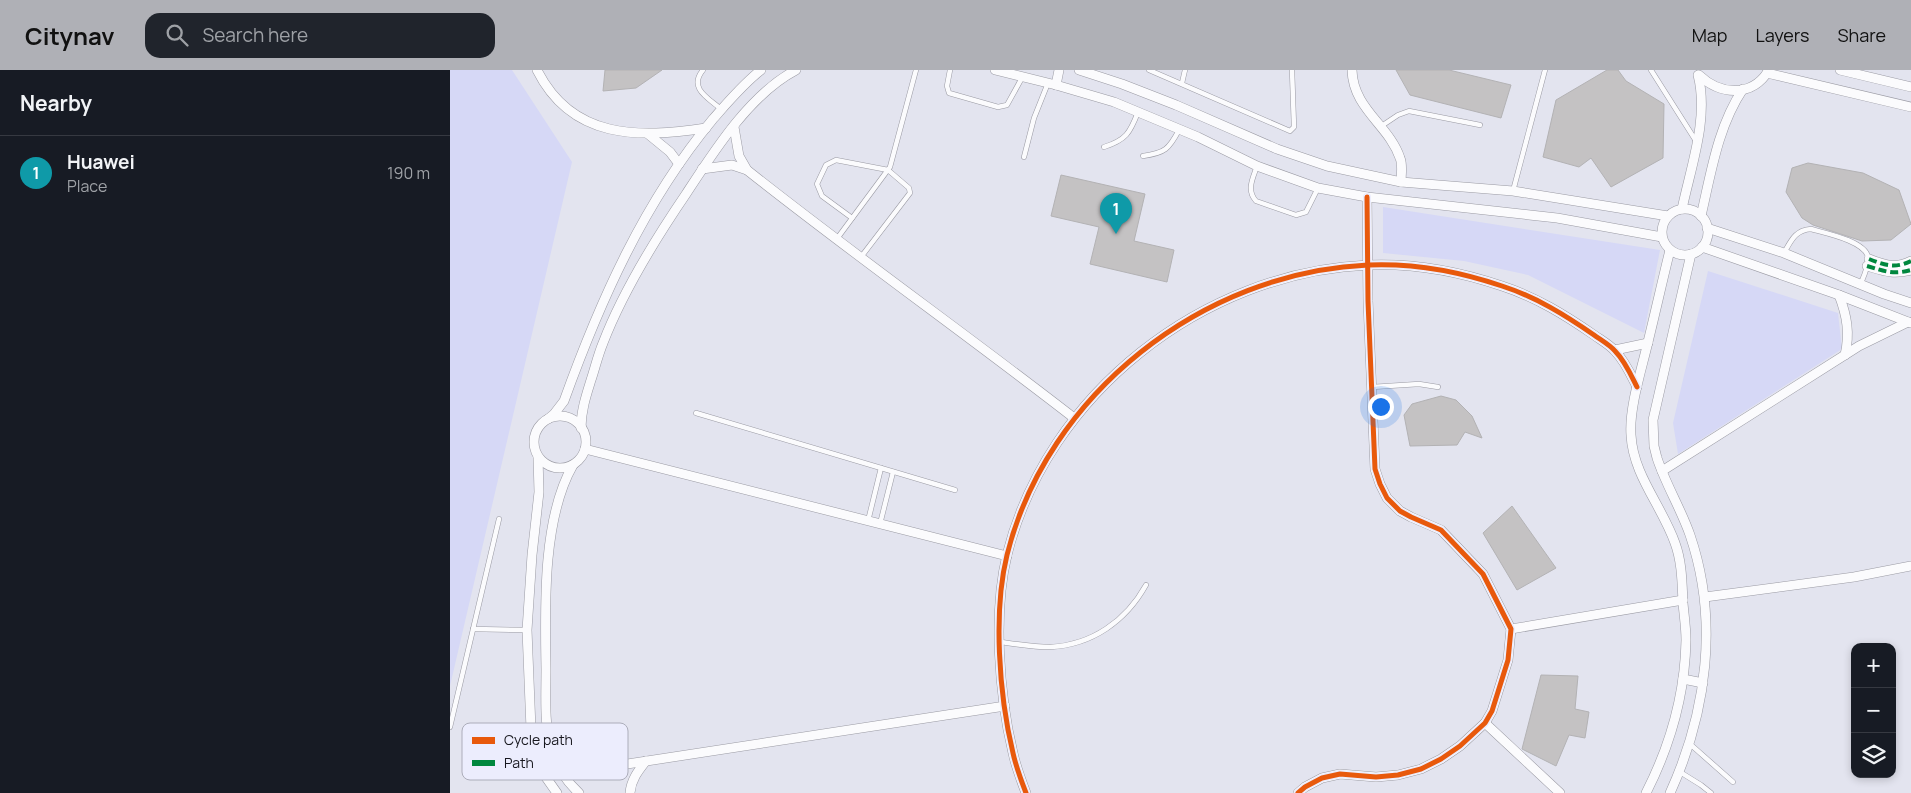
<!DOCTYPE html>
<meta charset="utf-8">
<style>
:root{--surface:#171b24;--page:#20242c;--text:#f1f3f6;--muted:#9ea1a6;--line:#363941;--accent:#afb0b6}
body{margin:0;font-family:Manrope,sans-serif;background:var(--page);color:var(--text)}
.controls{position:absolute;right:15px;bottom:15px;display:grid;overflow:hidden;border-radius:10px;box-shadow:0 2px 8px #0003}
.controls button{width:45px;height:45px;display:grid;place-items:center;padding:0;border:0;border-bottom:1px solid var(--line);background:var(--surface);color:var(--text);font:25px sans-serif}
.you{position:absolute;left:930px;top:336px;width:18px;height:18px;margin:-12px;border:4px solid #fff;border-radius:50%;background:#1a73e8;box-shadow:0 0 0 8px #1a73e833}
.badge{display:grid;place-items:center;width:32px;height:32px;border-radius:50%;background:var(--accent);color:#fff;font-size:16px;font-weight:700}
.pin{position:absolute;translate:-50% -41px;filter:drop-shadow(0 1px 2px #0008)}
.pin::after{content:'';position:absolute;top:26px;width:18px;height:15px;background:inherit;clip-path:polygon(0 0,100% 0,50% 100%)}
.list{margin:0;padding:0;list-style:none}
h2{display:flex;justify-content:space-between;align-items:center;height:65px;margin:0;padding:0 20px;font-size:21px}
h2 small{font-size:16px;font-weight:400;color:var(--muted)}
.list li{display:grid;grid-template-columns:32px 1fr auto;gap:15px;align-items:center;box-sizing:border-box;height:75px;padding:0 20px;border-top:1px solid var(--line)}
.list b{display:block;font-size:19px;white-space:nowrap}
.list p{margin:0;font-size:16px;white-space:nowrap;color:var(--muted)}
.list em{font-size:16px;font-style:normal;color:var(--muted)}
.icon{flex:none;width:28px;height:28px;fill:none;stroke:currentColor;stroke-width:2;stroke-linecap:round;stroke-linejoin:round}
.map{position:relative;flex:none;width:1461px;height:723px;overflow:hidden}
header{display:flex;align-items:center;gap:30px;box-sizing:border-box;height:70px;padding:0 25px;background:var(--accent);color:#111}
header strong{font-size:24px}
nav{display:flex;gap:28px;margin-inline-start:auto;font-size:18px}
.search{width:350px;height:45px;background:var(--page);display:flex;align-items:center;gap:12px;box-sizing:border-box;padding:0 18px;border-radius:15px;color:var(--muted);font-size:19px}
main{display:flex}
aside{flex:1;background:var(--surface)}
.map>svg:first-child{display:block}
</style>
<header>
<strong>Citynav</strong>
<div class="search"><svg class="icon" aria-label="search" viewBox="0 0 24 24"><circle cx="10" cy="10" r="6"/><path d="M15 15l6 6"/></svg>Search here</div>
<nav><a>Map</a><a>Layers</a><a>Share</a></nav>
</header>
<main>
<aside>
<h2>Nearby<small></small></h2>
<ul class="list">
<li><span class="badge" style="background:#0f9aa8">1</span><div><b>Huawei</b><p>Place</p></div><em>190 m</em></li>
</ul>
</aside>
<div class="map">
<svg width="1461" height="723" viewBox="0 0 1461 723">
<rect width="100%" height="100%" fill="#e3e4ef"/>
<!-- green -->
<g fill="#d6d8f6">
<polygon points="0,0 62,0 122,92 0,616"/>
<polygon points="933,137 1210,180 1194,263 1078,205 1014,191 933,183"/>
<polygon points="1258,201 1388,243 1392,279 1228,384 1223,353"/>
</g>
<!-- building -->
<g fill="#c4c2c3" stroke="#b3b2b4">
<polygon points="155,0 212,0 186,18 153,21"/>
<polygon points="946,0 999,0 1061,15 1051,48 960,25"/>
<polygon points="1157,0 1168,0 1176,11 1214,34 1213,88 1161,117 1141,88 1129,97 1093,87 1106,30"/>
<polygon points="1358,93 1413,103 1449,120 1461,154 1441,170 1412,171 1363,155 1352,148 1336,122 1342,98"/>
<polygon points="611,105 695,124 684,171 724,180 717,212 640,194 649,157 601,146"/>
<polygon points="991,326 1006,330 1022,346 1032,368 1015,362 1007,375 960,376 954,345 962,334"/>
<polygon points="1062,436 1106,498 1067,520 1033,463"/>
<polygon points="1091,605 1128,606 1125,639 1139,642 1135,668 1119,665 1106,696 1072,679"/>
</g>
<g fill="none" stroke-linecap="round" stroke-linejoin="round">
<!-- lane casing -->
<g stroke="#9a9aa3" stroke-width="5.5">
<g id="lane">
<path d="M253,0c-15,18 5,28 18,39"/>
<polyline points="500,0 497,16 499,23 548,37 557,35 573,6"/>
<polyline points="699,0 840,61 844,57 842,0"/>
<polyline points="1201,0 1246,71"/>
<polyline points="732,13 735,0"/>
<polyline points="930,57 948,45 959,41 1030,55"/>
<path d="M654,77c22,-7 26,-14 34,-35"/>
<path d="M693,86c22,-3 26,-7 36,-26"/>
<polyline points="574,87 584,48 598,13"/>
<path d="M807,96c-4,12 -11,24 -1,35l40,14 10,-3 12,-24"/>
<polyline points="1063,121 1095,0"/>
<polyline points="402,148 372,126 367,114 376,95 386,90 438,100 459,118 460,123 411,187"/>
<polyline points="386,170 440,97 466,0"/>
<path d="M1334,183c7,-12 11,-23 27,-24 14,4 54,12 57,28 1,8 -4,19 -7,26"/>
<polyline points="922,317 969,314 988,317"/>
<polyline points="246,343 505,420"/>
<polyline points="418,451 431,398"/>
<polyline points="430,454 443,402"/>
<polyline points="23,559 77,560"/>
<path d="M550,572c16,2 33,5 50,5 42,-2 76,-26 96,-62"/>
<polyline points="0,657 49,449"/>
<polyline points="1240,674 1283,712"/>
<polyline points="1230,702 1251,715 1261,723"/>
</g>
</g>
<!-- street casing -->
<g stroke="#9a9aa3" stroke-width="10">
<g id="street">
<path d="M87,0c35,70 102,68 169,58"/>
<polyline points="545,0 606,15 664,32 748,67 807,96 868,118 917,127 1107,148 1212,167"/>
<polyline points="629,0 672,14 726,35 827,79 877,96 951,112 1063,121 1218,146"/>
<path d="M902,0c1,39 37,55 48,88 3,7 1,17 1,24"/>
<polyline points="1390,0 1461,17"/>
<polyline points="1317,3 1461,37"/>
<path d="M1249,5c21,20 53,23 70,-5"/>
<polyline points="606,15 609,0"/>
<polyline points="284,57 289,86 297,100"/>
<polyline points="198,64 220,82 229,94"/>
<path d="M252,99l30,-4 15,5c107,85 219,164 327,248"/>
<path d="M1232,139c9,-43 27,-91 16,-134"/>
<circle cx="1235" cy="162" r="23"/>
<path d="M1251,146c10,-43 17,-90 42,-127"/>
<polyline points="1257,158 1334,183 1434,224 1461,233"/>
<polyline points="1252,177 1389,225 1461,253"/>
<path d="M1419,189c15,6 26,10 42,2"/>
<path d="M1417,196c17,5 26,9 44,4"/>
<path d="M1389,225c8,21 11,38 6,60"/>
<polyline points="1165,280 1198,273"/>
<circle cx="110" cy="372" r="26"/>
<path d="M98,349l6,-5 10,-13c36,-100 80,-199 149,-282 15,-17 30,-35 48,-49"/>
<path d="M131,358c0,-17 5,-32 10,-48 4,-12 7,-25 12,-37 20,-52 51,-102 83,-149 28,-43 64,-100 110,-124"/>
<polyline points="135,379 557,486"/>
<polyline points="88,387 89,422 82,485 77,560 81,659 86,683 95,706 107,723"/>
<path d="M123,395c-31,54 -28,143 -27,204 0,27 -2,54 5,80 4,16 16,33 28,44"/>
<polyline points="1212,401 1409,276 1458,252"/>
<polyline points="1255,527 1404,507 1461,496"/>
<polyline points="1061,559 1233,530"/>
<polyline points="1233,609 1253,613"/>
<polyline points="1035,653 1110,723"/>
<polyline points="112,704 555,636"/>
<path d="M180,723c1,-13 8,-22 16,-32"/>
<path d="M576,723c-5,-13 -10,-26 -13,-40 -14,-58 -20,-141 -6,-198 40,-161 196,-283 361,-290 46,-2 90,6 134,21 34,11 63,29 92,49 7,5 16,10 21,16 10,10 16,24 22,36"/>
<polyline points="848,723 855,717 872,708 890,704 926,707 948,705 971,699 991,689 1010,676 1035,653 1042,641 1058,590 1061,559 1033,504 991,460 961,447 950,441 937,428 930,414 925,399 918,231 917,127"/>
<path d="M1196,723c24,-47 39,-99 40,-153 0,-12 -2,-25 -3,-37 -1,-21 -1,-41 -8,-60 -13,-37 -42,-68 -44,-108 -2,-26 10,-64 16,-89 8,-32 15,-64 23,-96"/>
<path d="M1220,723c37,-81 49,-173 20,-258 -9,-26 -24,-50 -33,-77l-3,-12 -1,-26 38,-166"/>
</g>
</g>
<!-- lane -->
<use href="#lane" stroke="#fbfbfd" stroke-width="4.5"/>
<!-- street -->
<use href="#street" stroke="#fbfbfd" stroke-width="9"/>
<!-- quiet -->
<g stroke="#00873e" stroke-width="4" stroke-dasharray="8 4" stroke-linecap="butt">
<path d="M1419,189c15,6 26,10 42,2"/>
<path d="M1417,196c17,5 26,9 44,4"/>
</g>
<!-- cycleway casing -->
<g stroke="#ecedfd" stroke-width="8">
<g id="cycleway">
<path d="M576,723c-5,-13 -10,-26 -13,-40 -14,-58 -20,-141 -6,-198 40,-161 196,-283 361,-290 46,-2 90,6 134,21 34,11 63,29 92,49 7,5 16,10 21,16 10,10 16,24 22,36"/>
<polyline points="848,723 855,717 872,708 890,704 926,707 948,705 971,699 991,689 1010,676 1035,653 1042,641 1058,590 1061,559 1033,504 991,460 961,447 950,441 937,428 930,414 925,399 918,231 917,127"/>
</g>
</g>
<!-- cycleway -->
<use href="#cycleway" stroke="#e8590c" stroke-width="5"/>
</g>
<!-- legend -->
<rect x="12" y="653" width="166" height="57" rx="8" fill="#ecedfd" stroke="#acadba" stroke-width="1"/>
<rect x="22" y="667" width="23" height="7" fill="#e8590c"/>
<rect x="22" y="690" width="23" height="6" fill="#00873e"/>
<g font-size="14" fill="#17171e">
<text x="54" y="675">Cycle path</text>
<text x="54" y="698">Path</text>
</g>
</svg>
<div class="controls">
<button>+</button>
<button>−</button>
<button><svg class="icon" aria-label="layers" viewBox="0 0 24 24"><path d="M12 4l9 5-9 5-9-5zM3 14l9 5 9-5"/></svg></button>
</div>
<div class="you"></div>
<div class="pin badge" style="left:666px;top:164px;background:#0f9aa8">1</div>
</div>
</main>
